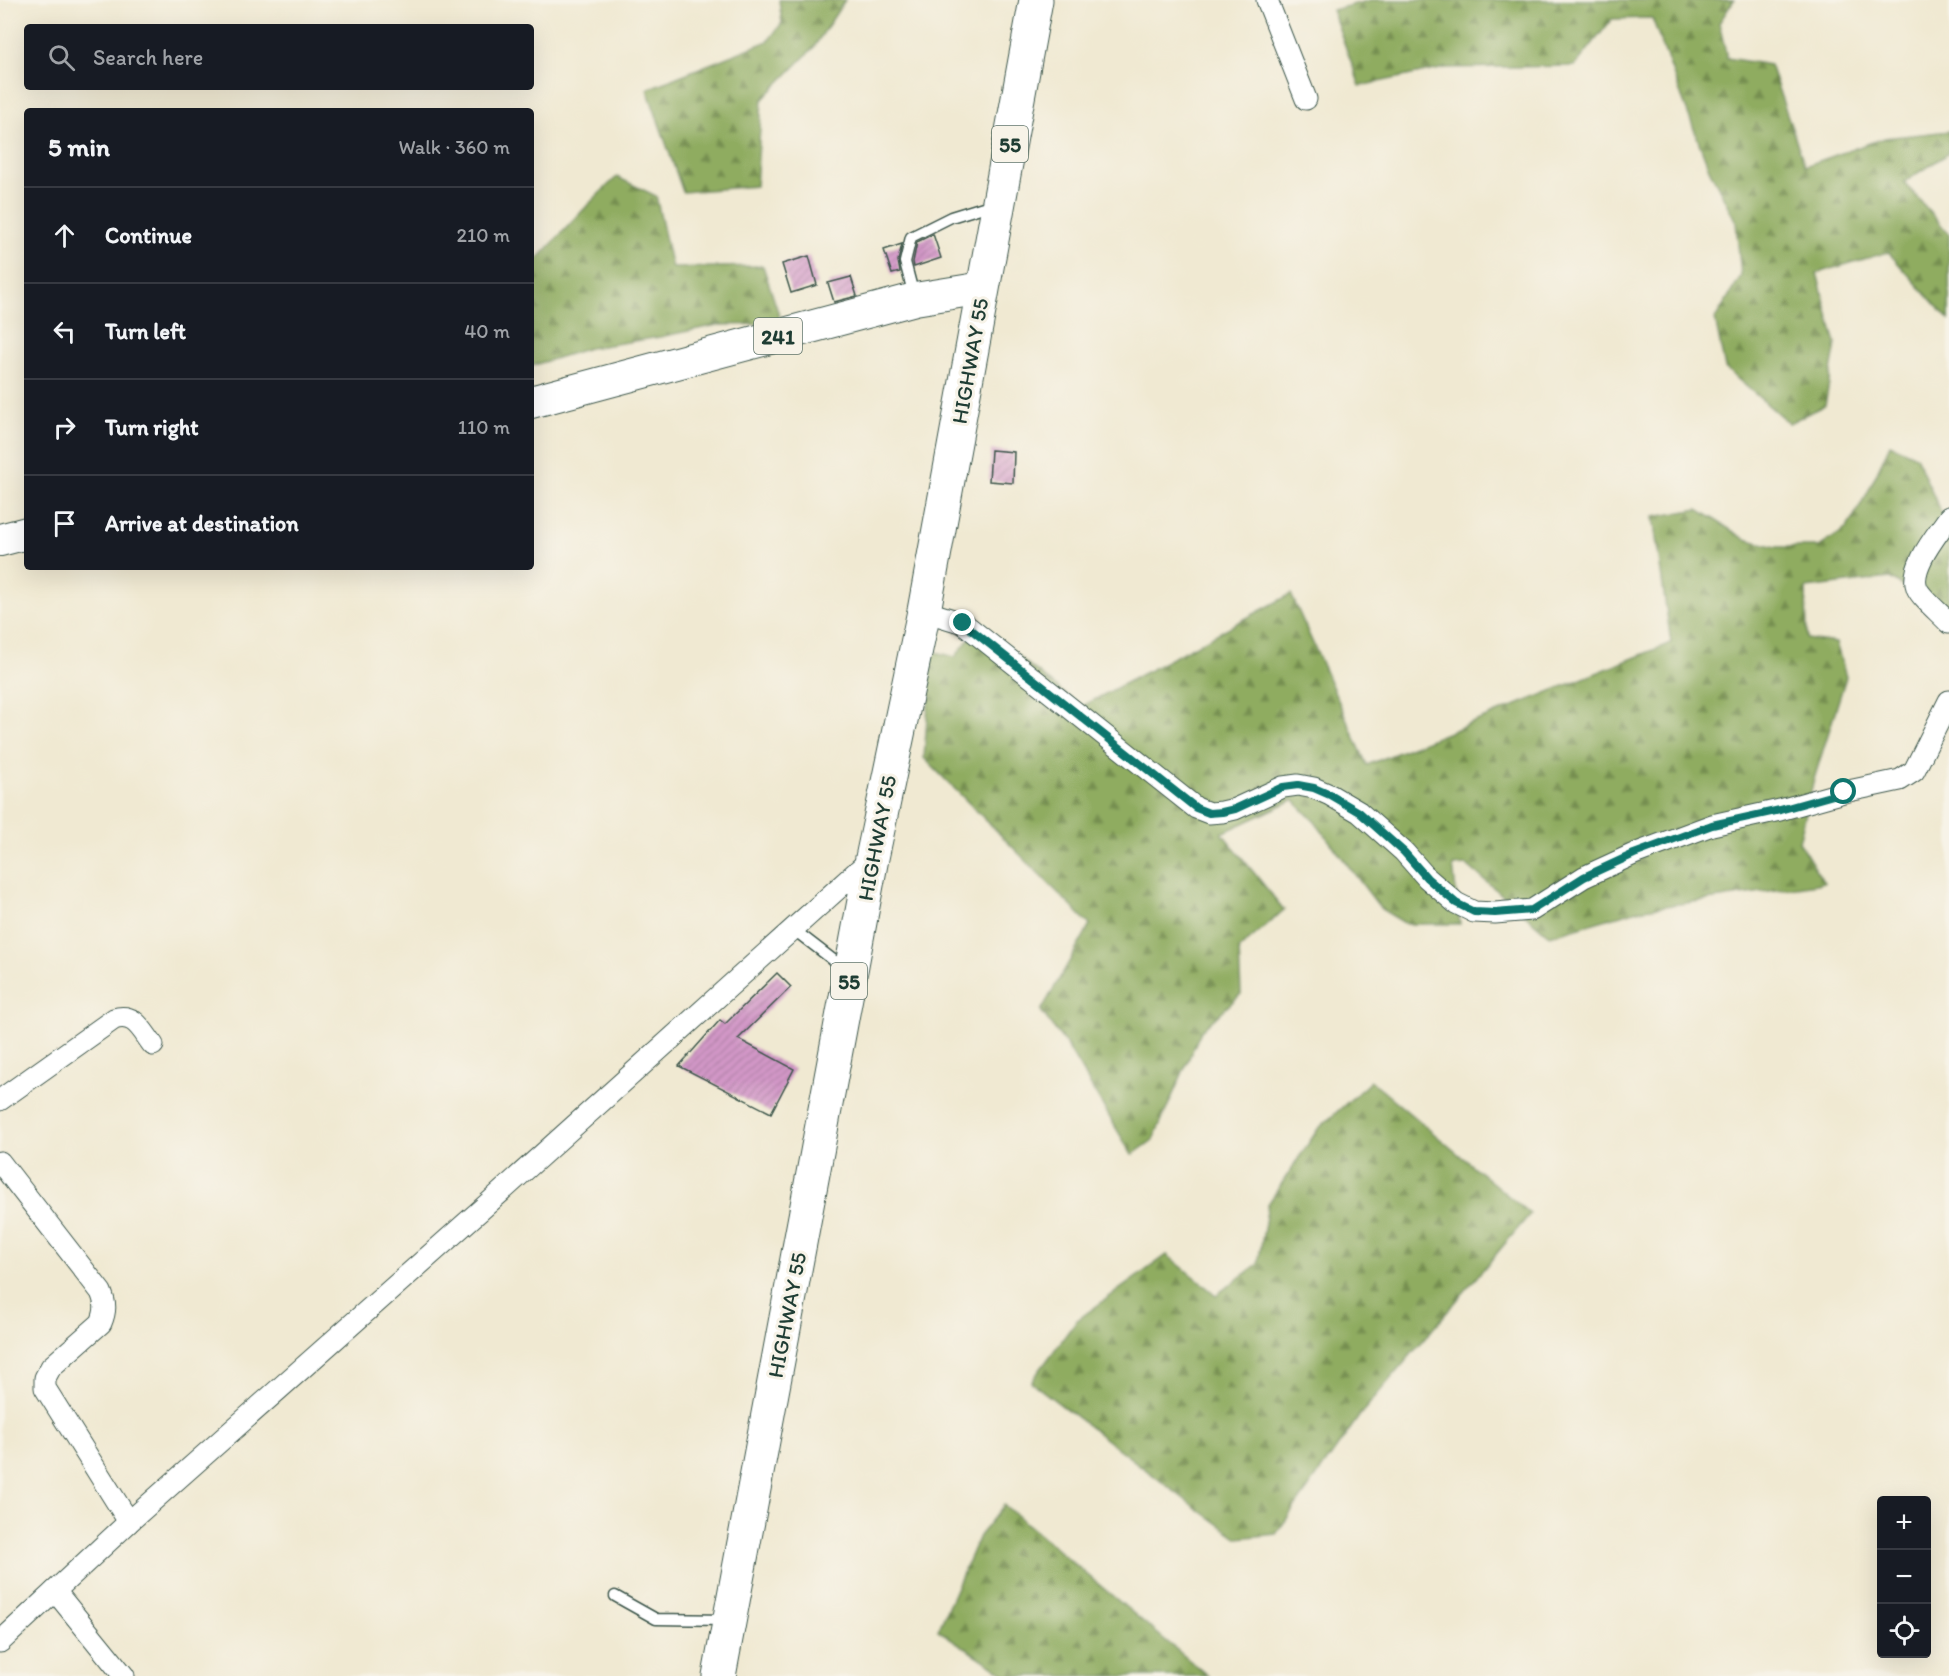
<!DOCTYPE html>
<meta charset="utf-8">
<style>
:root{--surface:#171b24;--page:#242831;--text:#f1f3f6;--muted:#9ea1a6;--line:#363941}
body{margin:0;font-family:Itim,sans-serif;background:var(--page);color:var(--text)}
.controls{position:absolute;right:18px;bottom:18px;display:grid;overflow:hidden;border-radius:6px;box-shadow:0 6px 24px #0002}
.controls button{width:54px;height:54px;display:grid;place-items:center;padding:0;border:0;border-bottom:2px solid var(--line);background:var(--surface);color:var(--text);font:30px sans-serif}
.stop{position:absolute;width:18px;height:18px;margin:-14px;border:4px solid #0f766e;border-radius:50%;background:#fff}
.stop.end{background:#0f766e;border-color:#fff;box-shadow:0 2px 6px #0008}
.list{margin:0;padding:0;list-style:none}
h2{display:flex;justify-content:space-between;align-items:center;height:78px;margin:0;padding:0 24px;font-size:26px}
h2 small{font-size:20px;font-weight:400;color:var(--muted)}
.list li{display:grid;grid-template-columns:39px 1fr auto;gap:18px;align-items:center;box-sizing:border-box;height:96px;padding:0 24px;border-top:2px solid var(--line)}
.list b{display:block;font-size:22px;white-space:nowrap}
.list em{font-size:20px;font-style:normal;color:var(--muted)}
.icon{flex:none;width:33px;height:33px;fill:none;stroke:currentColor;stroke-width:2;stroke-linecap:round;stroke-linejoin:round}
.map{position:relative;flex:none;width:1949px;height:1676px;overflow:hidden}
.search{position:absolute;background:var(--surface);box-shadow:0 6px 24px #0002;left:24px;top:24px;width:510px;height:66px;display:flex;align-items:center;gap:15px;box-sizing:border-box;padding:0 21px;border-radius:6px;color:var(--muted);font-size:22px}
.panel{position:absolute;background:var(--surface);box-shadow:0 6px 24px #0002;left:24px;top:108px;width:510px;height:462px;border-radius:6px}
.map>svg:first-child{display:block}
</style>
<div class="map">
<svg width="1949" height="1676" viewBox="0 0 1949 1676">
<defs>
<pattern id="forest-firs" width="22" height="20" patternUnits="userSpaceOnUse" patternTransform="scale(1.5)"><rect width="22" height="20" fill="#8fac60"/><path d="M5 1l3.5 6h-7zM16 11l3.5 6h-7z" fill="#748d50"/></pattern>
<pattern id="building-hatch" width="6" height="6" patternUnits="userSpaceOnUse" patternTransform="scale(1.5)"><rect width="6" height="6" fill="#d398c8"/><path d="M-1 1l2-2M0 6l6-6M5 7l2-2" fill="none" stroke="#ab7da3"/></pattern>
</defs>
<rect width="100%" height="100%" fill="#f7f3e8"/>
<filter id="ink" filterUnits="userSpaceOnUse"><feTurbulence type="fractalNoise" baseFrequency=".0167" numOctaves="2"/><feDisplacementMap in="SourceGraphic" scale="12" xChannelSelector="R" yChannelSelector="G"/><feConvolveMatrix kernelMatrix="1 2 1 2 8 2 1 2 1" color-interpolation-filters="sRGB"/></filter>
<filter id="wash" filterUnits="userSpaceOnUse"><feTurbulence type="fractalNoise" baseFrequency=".008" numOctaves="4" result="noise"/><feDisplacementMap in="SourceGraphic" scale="24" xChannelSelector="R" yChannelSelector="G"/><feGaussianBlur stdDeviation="1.35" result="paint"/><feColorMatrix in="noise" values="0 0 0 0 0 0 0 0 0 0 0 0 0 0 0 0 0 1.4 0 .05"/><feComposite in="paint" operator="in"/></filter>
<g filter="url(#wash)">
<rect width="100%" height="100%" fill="#f0e9d2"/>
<!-- forest -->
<g fill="url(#forest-firs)" stroke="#57744a" stroke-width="1.5">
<polygon points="779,0 845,0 814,47 762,100 756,186 683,192 647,89 768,41 782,23"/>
<polygon points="1371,0 1734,0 1719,23 1727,58 1770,65 1805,166 1884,138 1949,131 1949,153 1904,182 1949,234 1949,320 1888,252 1817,273 1836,344 1825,405 1789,423 1725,368 1715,319 1741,276 1736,222 1709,169 1652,18 1612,19 1575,66 1445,68 1360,86 1332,10"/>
<path d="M617,177l39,19 16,72 91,-2 19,58 -65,1 -57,12 -71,11 -58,18v-100c29,-30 55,-62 86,-89z"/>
<polygon points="1890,444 1916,456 1949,531 1949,614 1890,578 1806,588 1807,639 1836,643 1846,677 1814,779 1799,842 1824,883 1638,910 1550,936 1467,865 1453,866 1460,924 1406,924 1381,909 1315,822 1293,800 1222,833 1284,910 1239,949 1241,994 1201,1031 1153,1140 1132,1155 1066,1044 1041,1011 1090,925 924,758 932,651 955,657 980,625 1081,707 1291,594 1367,765 1671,643 1653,517 1698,509 1745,539 1776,547 1819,547 1847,528 1867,494"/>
<polygon points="1371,1081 1530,1214 1360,1415 1276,1534 1238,1538 1196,1508 1031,1382 1076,1321 1167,1255 1216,1295 1258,1264 1268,1204 1318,1129"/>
<polygon points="1004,1505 1208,1676 1008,1676 938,1630 979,1536"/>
</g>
<g id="blocks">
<!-- building -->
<g fill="url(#building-hatch)">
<polygon points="933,234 941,258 914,267 913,262 917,242"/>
<polygon points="902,244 898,261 900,272 892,274 884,250"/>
<polygon points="809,256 817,285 791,293 782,264"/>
<polygon points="851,277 857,296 834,302 828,283"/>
<polygon points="991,450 1014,452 1013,483 989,481"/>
<polygon points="777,973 791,987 738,1039 794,1069 771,1113 679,1066 720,1020 725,1024"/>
</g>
</g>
</g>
<g filter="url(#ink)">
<use href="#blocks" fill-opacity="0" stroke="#3e574c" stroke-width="1.5"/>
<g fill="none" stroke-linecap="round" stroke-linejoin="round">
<!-- service casing -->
<g stroke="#3e574c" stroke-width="13">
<g id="service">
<polyline points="914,296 905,262 911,237 951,217 993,204"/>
<polyline points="793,929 845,969"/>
<polyline points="615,1596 656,1619 726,1620"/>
</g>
</g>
<!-- minor casing -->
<g stroke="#3e574c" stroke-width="23">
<g id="minor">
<polyline points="1267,0 1306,99"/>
<path d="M1949,517c-11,17 -40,50 -32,71 4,10 24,26 32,35"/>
<polyline points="924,611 963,623 1196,808 1209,813 1222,812 1235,809 1283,787 1298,785 1314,788 1330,795 1359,812 1404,852 1427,878 1456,903 1474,912 1495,913 1532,910 1584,877 1634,854 1712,825 1780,810 1844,792 1900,780 1914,771 1949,701"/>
<path d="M0,1100l114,-81c21,-7 28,12 39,26"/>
<path d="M0,1162l101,130c5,12 5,19 0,31l-50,44 -6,11v10l84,134"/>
<polyline points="55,1591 124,1676"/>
<polyline points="0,1642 129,1522 483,1208 872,858"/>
</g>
</g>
<!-- primary casing -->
<g stroke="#3e574c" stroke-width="34">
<g id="primary">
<polyline points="531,402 915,299 983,288"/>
<polyline points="0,540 27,533"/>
</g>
</g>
<!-- trunk casing -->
<g stroke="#3e574c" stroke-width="35">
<polyline id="trunk" points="719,1676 872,858 924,611 1036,0"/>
</g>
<!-- service -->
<use href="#service" stroke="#fff" stroke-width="10"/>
<!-- minor -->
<use href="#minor" stroke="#fff" stroke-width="21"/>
<!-- primary -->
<use href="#primary" stroke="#fff" stroke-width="32"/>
<!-- trunk -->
<use href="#trunk" stroke="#fff" stroke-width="33"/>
</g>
</g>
<g fill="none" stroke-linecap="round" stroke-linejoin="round" filter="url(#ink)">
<!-- route -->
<polyline stroke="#0f766e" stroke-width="8" points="963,623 1196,808 1209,813 1222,812 1235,809 1283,787 1298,785 1314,788 1330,795 1359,812 1404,852 1427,878 1456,903 1474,912 1495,913 1532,910 1584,877 1634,854 1712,825 1780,810 1844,792"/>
</g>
<g text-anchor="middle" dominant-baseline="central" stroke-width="6" stroke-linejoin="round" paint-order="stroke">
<!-- shield labels -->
<g fill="#f7f3e8" stroke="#60746a" stroke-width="1.5">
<rect x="992" y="126" width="36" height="36" rx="4.5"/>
<rect x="754" y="318" width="48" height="36" rx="4.5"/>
<rect x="831" y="963" width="36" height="36" rx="4.5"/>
</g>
<g font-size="21" font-weight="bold" fill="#1f3d34">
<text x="1010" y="144">55</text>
<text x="778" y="336">241</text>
<text x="849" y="981">55</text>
</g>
<!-- street labels -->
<g font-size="22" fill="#1f3d34" stroke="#f7f3e8">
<text transform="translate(970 361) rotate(-80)">HIGHWAY 55</text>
<text transform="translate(877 838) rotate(-79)">HIGHWAY 55</text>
<text transform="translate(787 1315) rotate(-79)">HIGHWAY 55</text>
</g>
</g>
</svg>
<div class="controls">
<button>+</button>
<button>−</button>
<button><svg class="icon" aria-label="locate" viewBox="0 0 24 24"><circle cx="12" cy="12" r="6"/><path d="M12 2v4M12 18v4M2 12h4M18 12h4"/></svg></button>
</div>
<div class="stop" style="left:1844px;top:792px"></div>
<div class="stop end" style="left:963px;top:623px"></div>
<div class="search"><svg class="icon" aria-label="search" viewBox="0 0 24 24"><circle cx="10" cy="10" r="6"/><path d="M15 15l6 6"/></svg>Search here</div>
<section class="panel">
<h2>5 min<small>Walk · 360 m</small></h2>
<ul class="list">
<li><svg class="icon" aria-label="ahead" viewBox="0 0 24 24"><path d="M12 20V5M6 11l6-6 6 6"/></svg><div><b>Continue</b></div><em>210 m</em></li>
<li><svg class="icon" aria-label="left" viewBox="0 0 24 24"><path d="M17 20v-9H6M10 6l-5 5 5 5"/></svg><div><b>Turn left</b></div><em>40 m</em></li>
<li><svg class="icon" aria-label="right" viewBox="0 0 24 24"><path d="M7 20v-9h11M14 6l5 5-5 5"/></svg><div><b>Turn right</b></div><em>110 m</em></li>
<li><svg class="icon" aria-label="arrive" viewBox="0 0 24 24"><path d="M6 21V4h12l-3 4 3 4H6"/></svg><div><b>Arrive at destination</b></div></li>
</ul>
</section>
</div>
